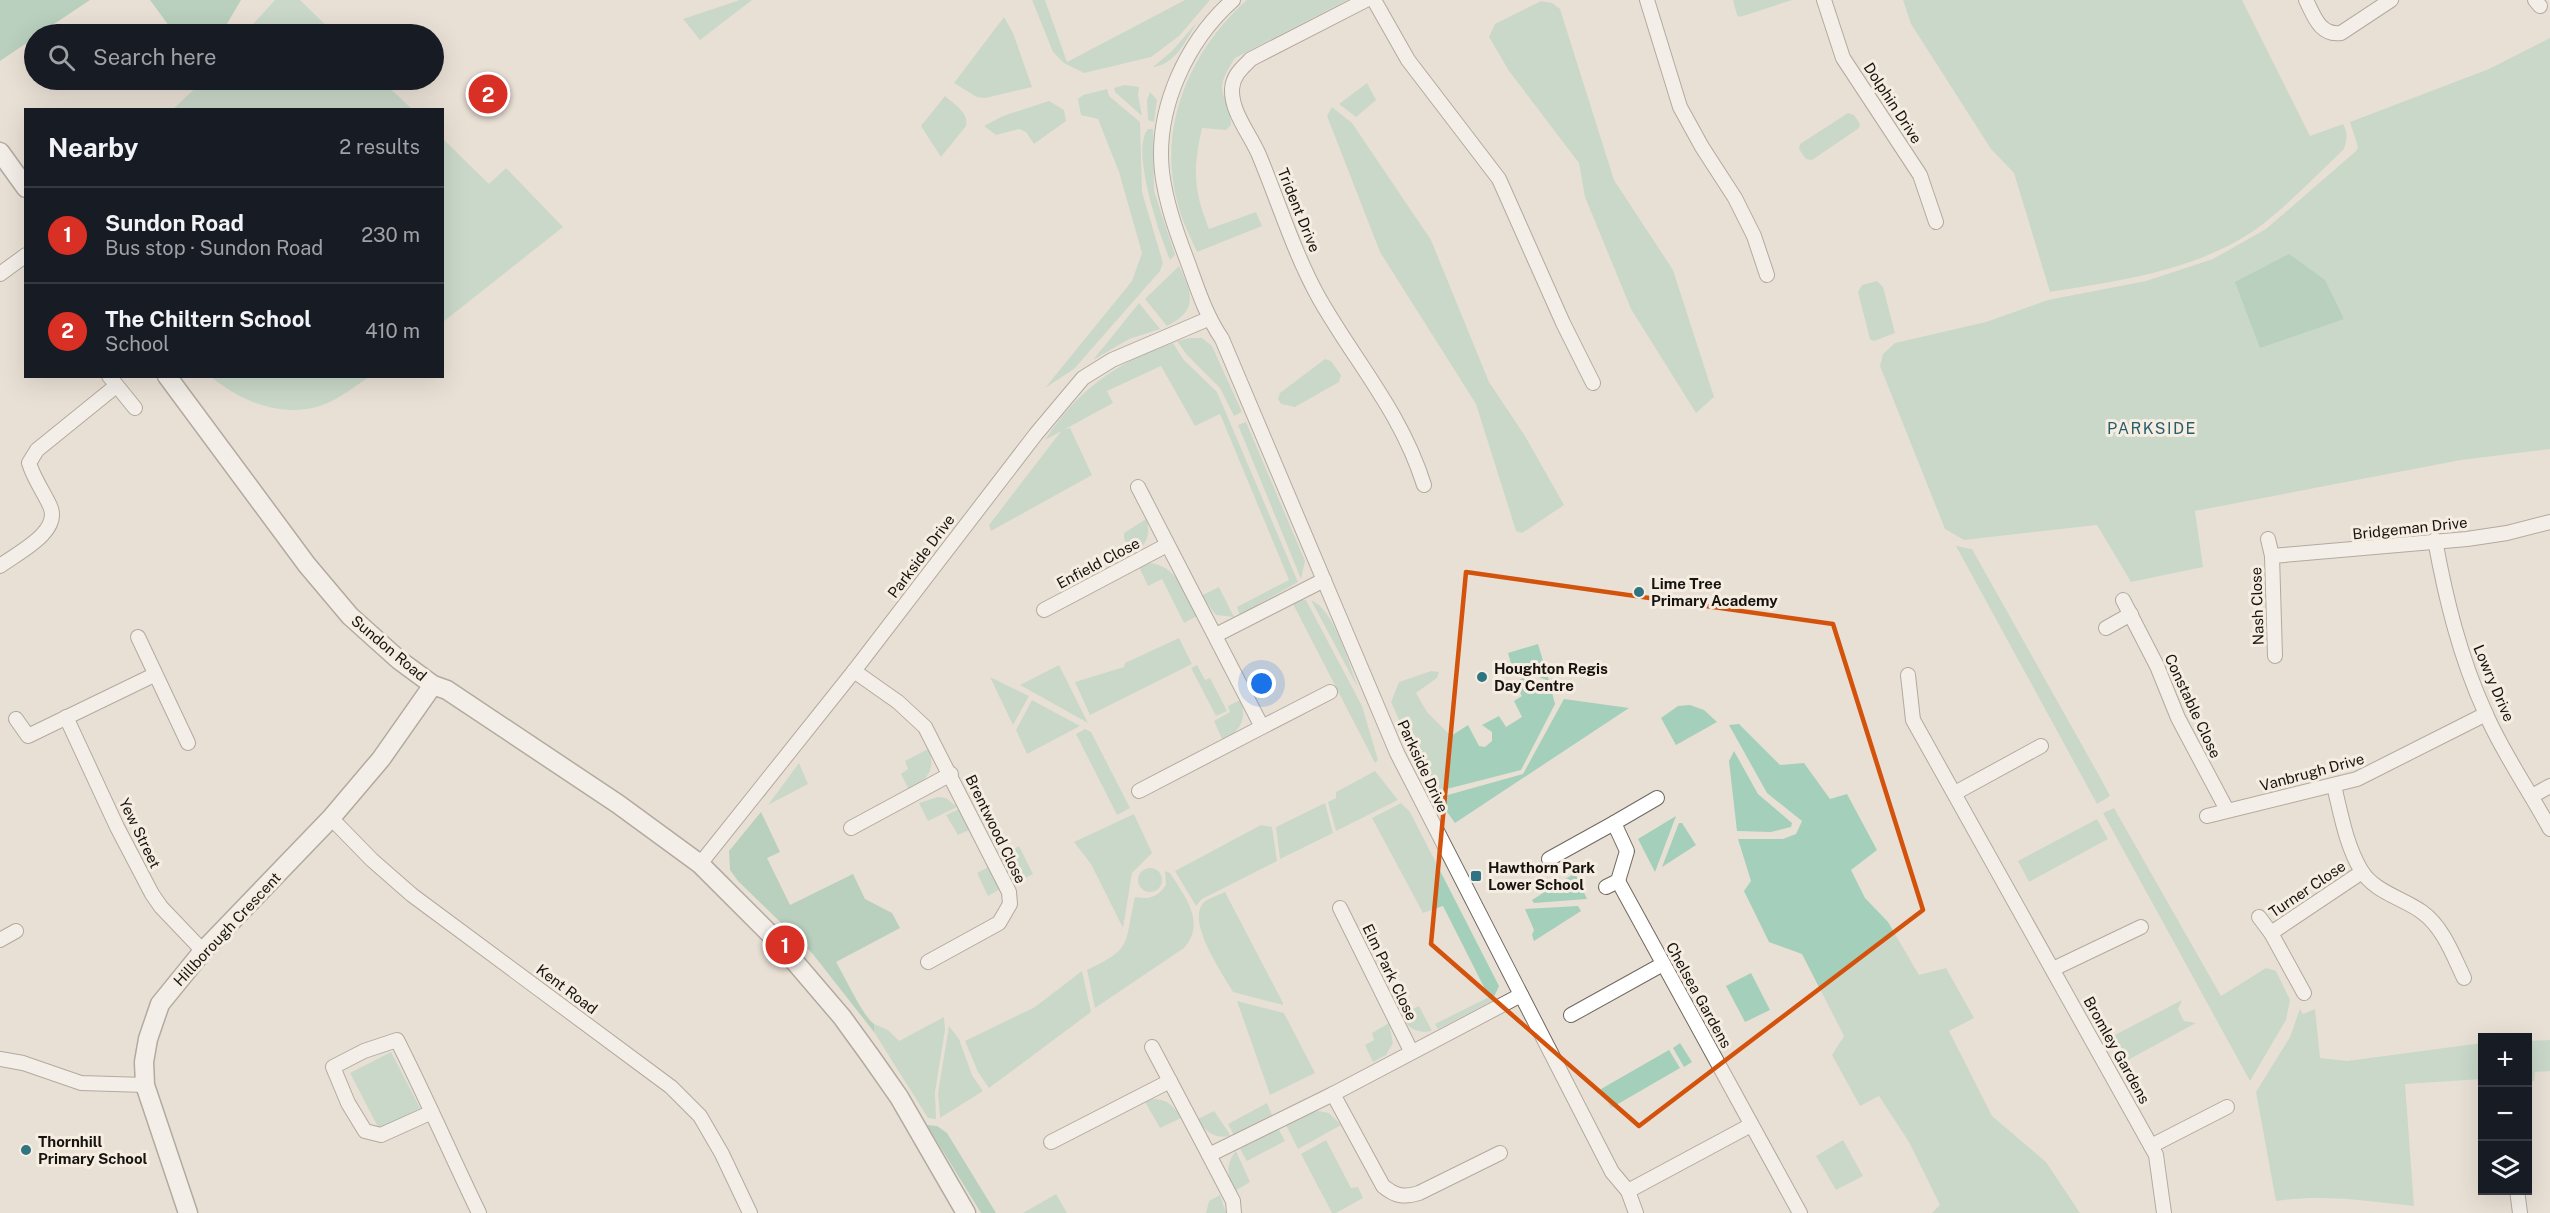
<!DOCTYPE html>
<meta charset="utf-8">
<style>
:root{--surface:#171b24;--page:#20242c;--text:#f1f3f6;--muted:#9ea1a6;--line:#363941;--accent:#d93025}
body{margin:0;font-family:"Public Sans",sans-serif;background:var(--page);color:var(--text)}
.controls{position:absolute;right:18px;bottom:18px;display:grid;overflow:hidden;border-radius:0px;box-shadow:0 6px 24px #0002}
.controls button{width:54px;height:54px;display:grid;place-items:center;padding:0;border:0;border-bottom:2px solid var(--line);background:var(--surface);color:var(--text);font:30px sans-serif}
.you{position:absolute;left:1262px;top:684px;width:21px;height:21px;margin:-15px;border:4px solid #fff;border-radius:50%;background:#1a73e8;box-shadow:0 0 0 9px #1a73e833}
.badge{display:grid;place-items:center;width:39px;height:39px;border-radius:50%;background:var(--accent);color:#fff;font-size:20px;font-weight:700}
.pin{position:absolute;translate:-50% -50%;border:3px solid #fff;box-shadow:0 2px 6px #0006}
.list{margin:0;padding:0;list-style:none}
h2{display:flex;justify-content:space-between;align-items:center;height:78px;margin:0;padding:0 24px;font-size:26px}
h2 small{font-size:20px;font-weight:400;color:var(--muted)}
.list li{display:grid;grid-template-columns:39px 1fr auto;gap:18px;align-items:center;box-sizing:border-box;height:96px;padding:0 24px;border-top:2px solid var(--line)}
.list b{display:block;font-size:22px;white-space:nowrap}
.list p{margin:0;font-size:20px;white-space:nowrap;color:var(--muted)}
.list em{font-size:20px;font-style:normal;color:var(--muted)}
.icon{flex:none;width:33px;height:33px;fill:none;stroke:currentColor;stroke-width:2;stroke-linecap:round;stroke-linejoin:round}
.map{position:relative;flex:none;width:2550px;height:1213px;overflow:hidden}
.search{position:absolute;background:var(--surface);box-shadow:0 6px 24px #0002;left:24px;top:24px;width:420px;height:66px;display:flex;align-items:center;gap:15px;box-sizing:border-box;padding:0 21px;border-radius:33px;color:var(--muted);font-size:22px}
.panel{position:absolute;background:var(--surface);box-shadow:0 6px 24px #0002;left:24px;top:108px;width:420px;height:270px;border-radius:0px}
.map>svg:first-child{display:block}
</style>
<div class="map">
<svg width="2550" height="1213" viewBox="0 0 2550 1213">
<rect width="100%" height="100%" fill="#e9e0d5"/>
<!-- green -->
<g fill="#a3cfbb">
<polygon points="275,0 300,0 335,34 244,34"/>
<polygon points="740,0 752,0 700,40 683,19"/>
<polygon points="1032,0 1045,0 1067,62 1185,0 1210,0 1179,36 1151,57 1084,73 1064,63 1053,52"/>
<path d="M1247,0h100l-112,58c-26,39 -5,32 -4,67l-5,5 -24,-2c-9,41 -9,61 7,101l47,-17 6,14 -65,26c-7,-16 -16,-33 -20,-51 -20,-75 14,-152 70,-201z"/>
<polygon points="1733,0 1792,0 1740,17 1737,15"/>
<path d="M1903,0h339l68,136 33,-12c5,9 4,15 1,25 -27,26 -55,55 -85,78 -62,44 -136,53 -209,65l-36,-119 -23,-24 -80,-125z"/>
<polygon points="1541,1 1552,3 1560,9 1614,180 1673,270 1714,397 1696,413 1631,309 1585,197 1579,163 1509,71 1489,37 1495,24"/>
<polygon points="1004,17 1013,33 1032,87 985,98 977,97 954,83"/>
<path d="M1198,21c-12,18 -21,43 -45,46l19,-16z"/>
<polygon points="2550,38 2550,449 2461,460 2195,511 2203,567 2131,582 2097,525 1964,540 1945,529 1880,366 1883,354 1895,343 1986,322 2048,300 2146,281 2213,259 2266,229 2356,151 2358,147 2350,122 2489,69"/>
<polygon points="204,80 381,80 412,109 173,109"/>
<polygon points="1367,83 1376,100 1356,117 1339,104"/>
<polygon points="1124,85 1139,87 1138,95 1142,116 1115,92 1114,88"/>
<polygon points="1107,89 1109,96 1140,122 1142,192 1163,263 1160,271 1074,369 1045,388 1132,281 1142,253 1119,172 1098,119 1081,115 1078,99 1083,95"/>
<polygon points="1150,92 1157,100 1154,122 1148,120 1147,100"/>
<path d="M945,96c10,9 24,16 21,30l-25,31 -20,-31z"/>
<polygon points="1049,101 1064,110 1066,121 1034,144 1026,132 1019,129 996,135 984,126 1003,116"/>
<polygon points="1332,107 1352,123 1431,240 1489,382 1525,436 1564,505 1522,533 1516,531 1476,404 1380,252 1327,116"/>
<polygon points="1848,113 1854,115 1860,124 1859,128 1812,160 1806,159 1799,149 1800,144"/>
<path d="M1148,129h5l1,62 21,64 -5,5c-10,-24 -40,-110 -22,-131z"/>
<polygon points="443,139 489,184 506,168 563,227 443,322"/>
<path d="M1179,266c13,27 20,44 -12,60l-22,-27z"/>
<polygon points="1877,281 1883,287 1895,333 1874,341 1870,339 1858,292 1862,285"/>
<polygon points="1139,303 1160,329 1129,339 1093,360"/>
<polygon points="1189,338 1202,338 1212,346 1242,412 1234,416 1220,388 1187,355 1177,341"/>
<path d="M1173,343l10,16 34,33 81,190 -58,33 -3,-8 52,-27 -69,-166 -25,12 -34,-60 -54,25 6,12 -68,37c32,-49 71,-78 128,-97z"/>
<polygon points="1325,359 1331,361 1341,375 1339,382 1295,407 1281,404 1278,399 1280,393"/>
<path d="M211,377h158c-12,8 -25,18 -39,25 -42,19 -85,2 -119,-25z"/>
<polygon points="1246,422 1305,561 1301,579 1238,425"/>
<polygon points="1070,428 1092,475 991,531 989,525 1062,430"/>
<path d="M1146,519c6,16 0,27 -14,35l-8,-15v-6z"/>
<polygon points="1956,546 1972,549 2101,779 2110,796 2097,804"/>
<path d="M1148,563c29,1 37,31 49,53l-13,7 -22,-44 -14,7 -9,-19z"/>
<polygon points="1219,587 1234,617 1216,615 1201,596"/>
<polygon points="1300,600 1306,600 1362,706 1378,760 1375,763 1292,602"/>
<path d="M1311,600c24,10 38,65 48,90z"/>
<polygon points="1179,638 1192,664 1090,715 1075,682 1124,667 1125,663"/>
<polygon points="1538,644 1549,681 1524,671 1514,674 1508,653"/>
<polygon points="1059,665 1088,723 1020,685"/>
<polygon points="1197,665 1205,680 1210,678 1227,711 1216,716 1191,668"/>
<polygon points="1431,671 1439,672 1437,678 1416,693 1427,712 1451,736 1468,725 1479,746 1485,747 1492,741 1492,732 1482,725 1499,716 1506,727 1522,717 1514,701 1522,696 1514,683 1523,678 1551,688 1555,704 1521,770 1431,793 1391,702 1399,682"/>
<polygon points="990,677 1029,696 1013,725"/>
<polygon points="1564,699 1629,708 1455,823 1437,798 1523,774"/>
<polygon points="1032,700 1080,726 1027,754 1016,730"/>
<path d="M1240,700c8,19 0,31 -17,41l-9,-20 16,-9 -2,-6z"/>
<polygon points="1690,705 1704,710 1717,722 1676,745 1661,718 1678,706"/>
<polygon points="1739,724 1780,765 1804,763 1830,799 1847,794 1877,850 1851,870 1865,898 1888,922 1919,975 1946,968 1974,1018 1949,1031 1992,1116 2046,1162 2080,1213 1932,1213 1940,1205 1909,1142 1879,1096 1860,1106 1832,1055 1844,1036 1802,954 1769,942 1744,891 1751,881 1738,839 1783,839 1796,834 1802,821 1767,793 1729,725"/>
<polygon points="1085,729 1091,732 1130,808 1117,815 1076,734"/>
<path d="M928,749c9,20 -1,31 -19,41l-8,-16 7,-5 -3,-8z"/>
<polygon points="1734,751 1758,794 1792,823 1791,827 1771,832 1737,831 1729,761"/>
<polygon points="799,763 808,784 768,805"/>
<polygon points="1375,771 1398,800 1336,831 1328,802 1336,798 1336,792"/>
<polygon points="938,797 946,798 957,807 928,821 919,803"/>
<polygon points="1325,803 1333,833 1280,859 1276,827"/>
<polygon points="1401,803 1410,812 1499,986 1492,1001 1438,1029 1435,1024 1489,997 1443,906 1423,913 1372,818"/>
<polygon points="2114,808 2221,996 2266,968 2276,971 2290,1000 2286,1020 2250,1081 2103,813"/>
<polygon points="959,809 969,830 958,835 946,815"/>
<polygon points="1134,814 1152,853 1132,873 1123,928 1091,864 1074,842"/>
<polygon points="1676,816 1655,872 1638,839"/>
<polygon points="2097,819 2108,839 2029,882 2018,861"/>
<polygon points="1679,823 1682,823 1696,845 1662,867"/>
<polygon points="1261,825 1272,827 1277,861 1202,899 1196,906 1175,871"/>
<polygon points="1019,846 1033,874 1014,884 1000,857"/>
<polygon points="988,867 1000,889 988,896 977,873"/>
<circle cx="1150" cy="880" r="12"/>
<path d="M1165,871l5,2c14,22 37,50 14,75l-89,60 -8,-38c47,-22 37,-26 48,-73 15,3 22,0 31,-12z"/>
<polygon points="1575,873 1587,899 1534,903 1532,900"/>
<path d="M1225,892l58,111v2l-50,-13c-10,-18 -48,-71 -29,-90 5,-4 15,-7 21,-10z"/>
<polygon points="1578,906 1581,911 1534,941 1532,935 1534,930 1525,909"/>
<polygon points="1082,971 1091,1012 989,1088 978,1072 965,1041 1035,1007"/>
<polygon points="1751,973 1770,1010 1745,1022 1726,986"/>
<polygon points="2182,1000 2178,1009 2184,1021 2196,1023 2126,1061 2113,1036"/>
<polygon points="1237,1001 1284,1013 1315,1073 1270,1095"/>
<path d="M1419,1006l13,25c-15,3 -25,-3 -31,-16z"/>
<path d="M2300,1009l3,5 12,-5 5,49 27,3 135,-18v36l-77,5 9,122c-48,-5 -90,-12 -138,-5l-20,-109 34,-55z"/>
<polygon points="944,1017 945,1030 935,1092 936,1119 928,1118 874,1032 874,1024 888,1030 899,1041"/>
<polygon points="1389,1023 1393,1043 1386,1055 1373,1062 1365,1045 1374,1040 1372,1033"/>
<polygon points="949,1026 959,1039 972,1075 983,1091 940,1118 938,1093"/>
<polygon points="2550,1040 2550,1071 2535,1072 2534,1081 2528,1081 2528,1041"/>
<polygon points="1680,1043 1692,1062 1684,1067 1673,1048"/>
<polygon points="1669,1050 1680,1068 1611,1108 1601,1089"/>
<polygon points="391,1052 420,1108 379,1129 350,1073"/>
<path d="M1153,1099c14,0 21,7 28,19l-21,10 -15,-26z"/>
<polygon points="1267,1103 1272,1115 1234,1135 1228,1124"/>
<path d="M1214,1111l15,22 1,3c-15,3 -25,-4 -32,-17z"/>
<polygon points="1319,1111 1329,1113 1341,1125 1298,1149 1286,1125 1311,1112"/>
<polygon points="1278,1128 1285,1141 1247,1161 1240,1149"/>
<polygon points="1326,1140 1351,1188 1358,1187 1363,1198 1336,1213 1332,1213 1301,1154"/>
<polygon points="1843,1140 1863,1176 1836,1190 1816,1156"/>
<path d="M1236,1151l14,31 -15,9c-8,-15 -10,-26 1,-40z"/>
<polygon points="1056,1194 1067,1213 1023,1213"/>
<polygon points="1220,1195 1226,1213 1206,1213 1209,1201"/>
</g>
<!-- forest -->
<g fill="#7cbca0">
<polygon points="0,0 90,0 39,34 34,34 34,38 0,61"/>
<polygon points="150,0 241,0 221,34 175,34"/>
<polygon points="2289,254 2325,280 2344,319 2260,348 2235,282"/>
<path d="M761,812l19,40 -13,6 23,47 63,-31 12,25 27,14 8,15 -64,34c9,15 27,54 38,62v8l-62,-79 -74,-72 -8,-11 -1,-19z"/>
<polygon points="927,1125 937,1126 947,1133 996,1213 981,1213"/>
</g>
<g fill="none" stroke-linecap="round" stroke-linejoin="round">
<!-- minor casing -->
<g stroke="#70685f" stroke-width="16">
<g id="minor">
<path d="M1233,0c-46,41 -78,108 -71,172 4,31 14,59 25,88 10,27 18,54 35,79l175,414 215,419 16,19 8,22"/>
<path d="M1366,0l-115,59c-9,9 -18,16 -19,30 -1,23 18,45 27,66 20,48 35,98 60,143 37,65 82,114 105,187"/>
<polyline points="1374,0 1408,60 1499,179 1563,323 1593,383"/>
<polyline points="1647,0 1680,107 1702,147 1735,198 1754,236 1767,275"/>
<polyline points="1824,0 1843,58 1920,175 1936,222"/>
<path d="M2306,0c8,16 14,36 35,33l50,-33"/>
<polyline points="2535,0 2540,6"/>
<polyline points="0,274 26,255"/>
<polyline points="109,376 135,408"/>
<polyline points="1138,487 1262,727 1139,791"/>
<polyline points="2268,539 2272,556 2275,656"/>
<path d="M2435,540c11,60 25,117 50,172 17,40 44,78 65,117"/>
<polyline points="2272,556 2467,539 2507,533 2550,522"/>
<path d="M0,566c17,-13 62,-34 50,-60 -7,-15 -16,-27 -21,-43l8,-13 79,-64"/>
<polyline points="2123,600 2157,666 2178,718 2227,810"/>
<polyline points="1044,610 1167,545"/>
<polyline points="2106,628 2131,614"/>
<polyline points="1216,635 1324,580"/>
<polyline points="138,637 188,743"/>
<polyline points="854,671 898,702 925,727 1009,892 1010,904 999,923 928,962"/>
<polyline points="1908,675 1913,720 2156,1155 2164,1213"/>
<polyline points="66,717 117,827 152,894 161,907 203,951"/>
<polyline points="16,719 28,736 154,675"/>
<polyline points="1262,727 1330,692"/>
<path d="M2334,786c7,28 12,59 27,84 13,22 42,28 61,42 21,15 31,43 42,66"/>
<polyline points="1955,793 2041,746"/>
<polyline points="2532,796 2550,786"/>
<polyline points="2207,816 2357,779 2486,714"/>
<polyline points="331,818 372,860 412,895 671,1087 700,1116 722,1154 750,1213"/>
<polyline points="1614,823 1657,798"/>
<polyline points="851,828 951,774"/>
<polyline points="1549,859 1614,823 1627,851 1618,881 1606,887"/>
<polyline points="700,864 854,671 1036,434 1083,378 1112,360 1208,319"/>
<polyline points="1618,881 1800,1213"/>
<polyline points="1340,908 1411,1051"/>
<polyline points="2259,917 2271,933"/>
<polyline points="0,940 16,931"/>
<polyline points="2053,969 2141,927"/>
<polyline points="2304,993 2271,933 2362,872"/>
<polyline points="1571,1015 1663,964"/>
<polyline points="1152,1047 1209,1155"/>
<polyline points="0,1059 23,1063 81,1083 145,1085"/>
<path d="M1333,1094l50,92c12,10 21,12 36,7l81,-40"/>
<path d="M432,1112l-51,23 -16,-4 -17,-28 -15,-36 31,-16 33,-11c29,57 54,115 82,173"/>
<polyline points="1051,1142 1170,1081"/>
<polyline points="2151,1146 2227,1107"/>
<polyline points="2517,1190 2520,1213"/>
<polyline points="1628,1191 1751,1125"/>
<polyline points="1234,1213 1233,1201 1209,1155 1333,1094 1521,995"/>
</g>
</g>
<!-- tertiary casing -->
<g stroke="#70685f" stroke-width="21">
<g id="tertiary">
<polyline points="0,152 26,188"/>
<polyline points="167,376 307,565 350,616 399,660 433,685 447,690 618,804 700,864 777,941 842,1017 871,1057 899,1097 966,1213"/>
<polyline points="188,1213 145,1085 144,1062 148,1039 160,1004 203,951 331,818 381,759 433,685"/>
</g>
</g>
<!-- minor -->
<use href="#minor" stroke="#fff" stroke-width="14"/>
<!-- tertiary -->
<use href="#tertiary" stroke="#fff" stroke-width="18"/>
</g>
<!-- marked area -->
<path d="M0 0H2550V1213H0ZM1466,572l367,52 90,286 -284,216 -208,-182z" fill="#e9e0d5" fill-opacity=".55" fill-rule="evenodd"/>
<path fill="none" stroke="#d3520c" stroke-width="4.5" stroke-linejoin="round" d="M1466,572l367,52 90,286 -284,216 -208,-182z"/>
<!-- markers -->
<g fill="#2f7482" stroke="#f6ede2" stroke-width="2">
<circle cx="1639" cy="592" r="6"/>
<circle cx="1482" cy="677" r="6"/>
<rect x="1470" y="870" width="12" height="12" rx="3"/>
<circle cx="26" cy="1150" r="6"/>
</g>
<g text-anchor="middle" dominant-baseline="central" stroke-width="6" stroke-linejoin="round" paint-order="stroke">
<!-- street labels -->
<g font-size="15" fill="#171410" stroke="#f6ede2">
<text transform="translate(1893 103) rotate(57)">Dolphin Drive</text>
<text transform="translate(1299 210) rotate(68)">Trident Drive</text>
<text transform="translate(2410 528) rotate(-6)">Bridgeman Drive</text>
<text transform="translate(921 556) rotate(-53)">Parkside Drive</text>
<text transform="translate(1098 563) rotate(-28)">Enfield Close</text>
<text transform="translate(2257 606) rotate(-92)">Nash Close</text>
<text transform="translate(389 648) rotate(40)">Sundon Road</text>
<text transform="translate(2494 683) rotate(67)">Lowry Drive</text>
<text transform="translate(2193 706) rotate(65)">Constable Close</text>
<text transform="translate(1423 766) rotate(65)">Parkside Drive</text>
<text transform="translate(2312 772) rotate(-15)">Vanbrugh Drive</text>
<text transform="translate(996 829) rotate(64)">Brentwood Close</text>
<text transform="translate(140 833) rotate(64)">Yew Street</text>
<text transform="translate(2307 889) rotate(-34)">Turner Close</text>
<text transform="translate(227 929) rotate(-47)">Hillborough Crescent</text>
<text transform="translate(1390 972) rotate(64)">Elm Park Close</text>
<text transform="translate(567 989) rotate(37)">Kent Road</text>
<text transform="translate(1699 995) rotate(61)">Chelsea Gardens</text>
<text transform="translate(2117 1050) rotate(61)">Bromley Gardens</text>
</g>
<!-- poi labels -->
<g font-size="15" font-weight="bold" fill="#171410" stroke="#f6ede2" text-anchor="start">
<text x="1651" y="583">Lime Tree<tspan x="1651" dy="17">Primary Academy</tspan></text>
<text x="1494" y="668">Houghton Regis<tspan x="1494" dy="17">Day Centre</tspan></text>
<text x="1488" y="867">Hawthorn Park<tspan x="1488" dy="17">Lower School</tspan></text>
<text x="38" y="1141">Thornhill<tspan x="38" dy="17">Primary School</tspan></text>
</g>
<!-- neighbourhood labels -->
<g font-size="16" letter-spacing="1.5" fill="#275e69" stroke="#f6ede2">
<text x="2152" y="428">PARKSIDE</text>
</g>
</g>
</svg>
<div class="controls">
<button>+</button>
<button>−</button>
<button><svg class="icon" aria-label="layers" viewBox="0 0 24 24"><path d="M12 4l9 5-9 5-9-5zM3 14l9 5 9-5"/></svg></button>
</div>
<div class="you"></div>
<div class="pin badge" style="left:785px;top:945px">1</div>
<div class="pin badge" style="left:488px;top:94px">2</div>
<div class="search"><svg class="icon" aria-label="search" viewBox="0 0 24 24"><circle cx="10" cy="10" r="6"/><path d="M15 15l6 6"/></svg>Search here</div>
<section class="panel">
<h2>Nearby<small>2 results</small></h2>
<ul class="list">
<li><span class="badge">1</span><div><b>Sundon Road</b><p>Bus stop · Sundon Road</p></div><em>230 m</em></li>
<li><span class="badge">2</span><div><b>The Chiltern School</b><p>School</p></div><em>410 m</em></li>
</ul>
</section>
</div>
